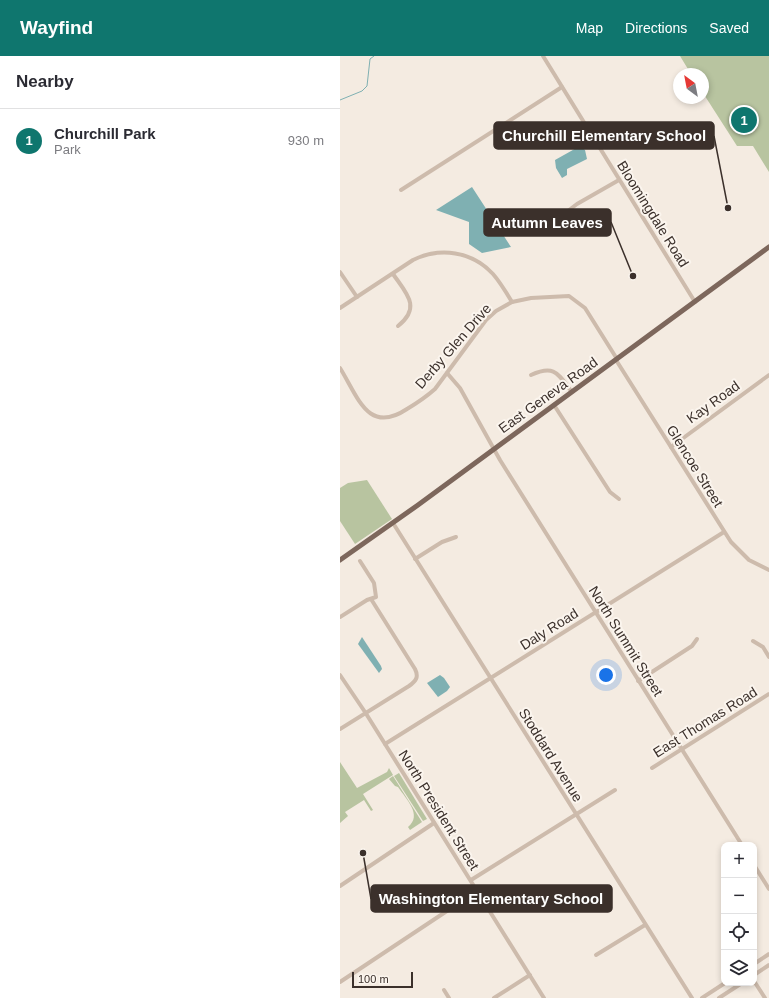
<!DOCTYPE html>
<meta charset="utf-8">
<style>
:root{--surface:#fff;--page:#f7f7f7;--text:#2b2b33;--muted:#7c7c81;--line:#e1e1e2;--accent:#0f766e}
body{margin:0;font-family:Helvetica,sans-serif;background:var(--page);color:var(--text)}
.controls{position:absolute;right:12px;bottom:12px;display:grid;overflow:hidden;border-radius:8px;box-shadow:0 2px 6px #0003}
.controls button{width:36px;height:36px;display:grid;place-items:center;padding:0;border:0;border-bottom:1px solid var(--line);background:var(--surface);color:var(--text);font:20px sans-serif}
.compass{position:absolute;left:333px;top:12px;width:36px;height:36px;border-radius:50%;background:var(--surface);box-shadow:0 2px 6px #0003;rotate:328deg}
.scale{position:absolute;left:12px;bottom:10px;width:61px;box-sizing:border-box;padding-left:4px;border:2px solid #3b302b;border-top:0;font-size:11px;line-height:14px;white-space:nowrap;color:#3b302b;-webkit-text-stroke:3px #fbf5ee;paint-order:stroke}
.you{position:absolute;left:266px;top:619px;width:14px;height:14px;margin:-10px;border:3px solid #fff;border-radius:50%;background:#1a73e8;box-shadow:0 0 0 6px #1a73e833}
.badge{display:grid;place-items:center;width:26px;height:26px;border-radius:50%;background:var(--accent);color:#fff;font-size:13px;font-weight:700}
.pin{position:absolute;translate:-50% -50%;border:2px solid #fff;box-shadow:0 1px 4px #0006}
.list{margin:0;padding:0;list-style:none}
h2{display:flex;justify-content:space-between;align-items:center;height:52px;margin:0;padding:0 16px;font-size:17px}
h2 small{font-size:13px;font-weight:400;color:var(--muted)}
.list li{display:grid;grid-template-columns:26px 1fr auto;gap:12px;align-items:center;box-sizing:border-box;height:64px;padding:0 16px;border-top:1px solid var(--line)}
.list b{display:block;font-size:15px;white-space:nowrap}
.list p{margin:0;font-size:13px;white-space:nowrap;color:var(--muted)}
.list em{font-size:13px;font-style:normal;color:var(--muted)}
.icon{flex:none;width:22px;height:22px;fill:none;stroke:currentColor;stroke-width:2;stroke-linecap:round;stroke-linejoin:round}
.map{position:relative;flex:none;width:429px;height:942px;overflow:hidden}
header{display:flex;align-items:center;gap:24px;box-sizing:border-box;height:56px;padding:0 20px;background:var(--accent);color:#fff}
header strong{font-size:19px}
nav{display:flex;gap:22px;margin-inline-start:auto;font-size:14px}
main{display:flex}
aside{flex:1;background:var(--surface)}
.map>svg:first-child{display:block}
</style>
<header>
<strong>Wayfind</strong>
<nav><a>Map</a><a>Directions</a><a>Saved</a></nav>
</header>
<main>
<aside>
<h2>Nearby<small></small></h2>
<ul class="list">
<li><span class="badge">1</span><div><b>Churchill Park</b><p>Park</p></div><em>930 m</em></li>
</ul>
</aside>
<div class="map">
<svg width="429" height="942" viewBox="0 0 429 942">
<rect width="100%" height="100%" fill="#f4ebe1"/>
<!-- green -->
<g fill="#b8c4a0">
<polygon points="340,0 429,0 429,116 413,90 397,90 363,37 363,18 351,18"/>
<polygon points="27,424 52,463 15,488 0,465 0,432 8,427"/>
<polygon points="0,706 17,732 47,716 49,712 53,719 23,738 33,754 31,755 24,744 5,756 8,760 0,767"/>
<polygon points="59,717 87,763 83,765 54,720"/>
<path d="M53,720l29,46 -12,8 -2,-3c15,-12 -2,-28 -10,-40l-3,-1 -6,-7z"/>
</g>
<!-- water -->
<g fill="#7fb0b2">
<polygon points="240,90 245,94 247,103 227,113 227,119 222,122 216,112 215,104"/>
<polygon points="132,131 171,191 142,197 129,188 129,166 96,154"/>
<polygon points="22,581 41,610 42,613 39,617 18,588"/>
<polygon points="100,619 104,622 110,631 107,635 98,641 87,627"/>
</g>
<g fill="none" stroke-linecap="round" stroke-linejoin="round">
<!-- stream -->
<polyline stroke="#7fb0b2" stroke-width="1" points="0,44 22,35 27,30 30,3 34,0"/>
<!-- minor -->
<g stroke="#cdbbac" stroke-width="4">
<polyline points="203,0 355,246"/>
<polyline points="61,134 222,31"/>
<polyline points="208,170 237,148 279,124"/>
<polyline points="0,216 17,241"/>
<path d="M53,218c13,19 29,33 5,52"/>
<path d="M0,252l73,-48c27,-13 59,-9 80,14 7,8 13,18 19,28"/>
<polyline points="276,304 391,486 409,504 429,514"/>
<path d="M0,312c18,29 28,67 67,41 10,-6 19,-12 28,-20l51,-69 10,-9 16,-9 19,-4 38,-2 16,12 32,51"/>
<polyline points="107,317 120,332 160,404 402,789"/>
<path d="M191,319c24,-11 27,-1 41,17"/>
<polyline points="214,349 270,436 279,443"/>
<polyline points="331,391 429,319"/>
<polyline points="53,467 352,942"/>
<polyline points="75,503 102,486 116,481"/>
<polyline points="0,561 27,544 36,541 34,527 20,505"/>
<polyline points="413,585 423,591 429,601"/>
<polyline points="0,619 25,656 204,942"/>
<polyline points="298,625 352,590 357,583"/>
<path d="M0,673l69,-43c7,-5 10,-9 6,-17l-44,-70"/>
<polyline points="45,688 384,476"/>
<polyline points="312,712 429,638"/>
<polyline points="414,809 429,833"/>
<polyline points="131,824 275,734"/>
<polyline points="0,830 94,767"/>
<polyline points="256,899 305,869"/>
<polyline points="414,908 429,898"/>
<polyline points="414,919 429,909"/>
<polyline points="414,925 425,942"/>
<polyline points="0,926 137,835"/>
<polyline points="104,934 109,942"/>
<polyline points="154,942 190,919"/>
<polyline points="362,942 385,927"/>
<polyline points="379,942 402,927"/>
</g>
<!-- major -->
<polyline stroke="#7d675c" stroke-width="5" points="0,504 78,449 429,191"/>
</g>
<g text-anchor="middle" dominant-baseline="central" stroke-width="4" stroke-linejoin="round" paint-order="stroke">
<!-- street labels -->
<g font-size="14" fill="#3b302b" stroke="#fbf5ee">
<text transform="translate(313 158) rotate(58)">Bloomingdale Road</text>
<text transform="translate(113 290) rotate(-49)">Derby Glen Drive</text>
<text transform="translate(208 339) rotate(-36)">East Geneva Road</text>
<text transform="translate(373 346) rotate(-36)">Kay Road</text>
<text transform="translate(355 410) rotate(58)">Glencoe Street</text>
<text transform="translate(209 573) rotate(-32)">Daly Road</text>
<text transform="translate(286 585) rotate(58)">North Summit Street</text>
<text transform="translate(365 666) rotate(-32)">East Thomas Road</text>
<text transform="translate(211 699) rotate(58)">Stoddard Avenue</text>
<text transform="translate(99 754) rotate(58)">North President Street</text>
</g>
</g>
<!-- callouts -->
<path fill="none" stroke="#3b302b" stroke-width="1.5" d="M388 152L374 80M293 220L271 166M23 797L31 843"/>
<g fill="#3b302b" stroke="#fbf5ee" stroke-width="1.5">
<circle cx="388" cy="152" r="4"/>
<circle cx="293" cy="220" r="4"/>
<circle cx="23" cy="797" r="4"/>
</g>
<g fill="#3b302b" stroke="#3b302b" stroke-width="1.5">
<rect x="154" y="66" width="220" height="27" rx="4"/>
<rect x="144" y="153" width="127" height="27" rx="4"/>
<rect x="31" y="829" width="241" height="27" rx="4"/>
</g>
<g font-size="15" text-anchor="middle" font-weight="bold" fill="#fff">
<text x="264" y="85">Churchill Elementary School</text>
<text x="207" y="172">Autumn Leaves</text>
<text x="151" y="848">Washington Elementary School</text>
</g>
</svg>
<div class="controls">
<button>+</button>
<button>−</button>
<button><svg class="icon" aria-label="locate" viewBox="0 0 24 24"><circle cx="12" cy="12" r="6"/><path d="M12 2v4M12 18v4M2 12h4M18 12h4"/></svg></button>
<button><svg class="icon" aria-label="layers" viewBox="0 0 24 24"><path d="M12 4l9 5-9 5-9-5zM3 14l9 5 9-5"/></svg></button>
</div>
<svg class="compass" viewBox="-18 -18 36 36"><path d="M0-13l5 13h-10z" fill="#e53935"/><path d="M0 13l5-13h-10z" fill="#7c7c81"/></svg>
<div class="scale">100 m</div>
<div class="you"></div>
<div class="pin badge" style="left:404px;top:64px">1</div>
</div>
</main>
